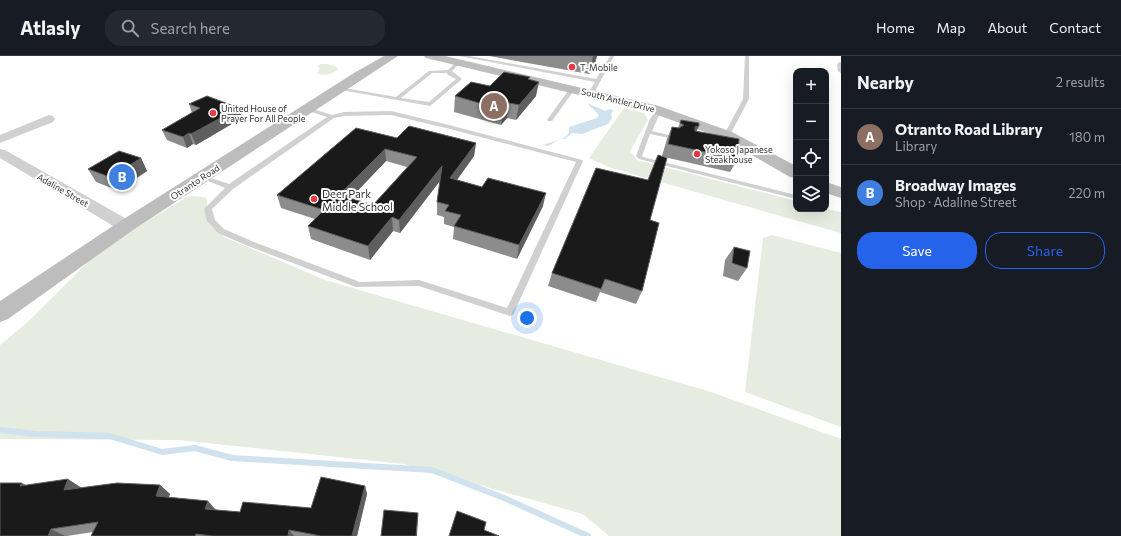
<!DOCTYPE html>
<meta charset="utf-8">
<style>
:root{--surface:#171b24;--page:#242831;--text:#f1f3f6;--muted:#9ea1a6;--line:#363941;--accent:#2563eb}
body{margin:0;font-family:Commissioner,sans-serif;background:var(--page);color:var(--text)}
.controls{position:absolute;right:12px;top:12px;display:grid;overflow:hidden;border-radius:8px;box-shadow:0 4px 16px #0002}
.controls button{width:36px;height:36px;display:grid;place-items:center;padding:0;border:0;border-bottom:1px solid var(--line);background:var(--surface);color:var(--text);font:20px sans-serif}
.you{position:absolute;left:527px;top:262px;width:14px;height:14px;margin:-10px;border:3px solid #fff;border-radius:50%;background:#1a73e8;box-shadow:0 0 0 6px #1a73e833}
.badge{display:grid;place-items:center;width:26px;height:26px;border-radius:50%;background:var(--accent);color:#fff;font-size:13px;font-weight:700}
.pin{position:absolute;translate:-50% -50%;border:2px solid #fff;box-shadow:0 1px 4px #0006}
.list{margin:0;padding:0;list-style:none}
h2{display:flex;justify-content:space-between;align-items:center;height:52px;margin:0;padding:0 16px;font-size:17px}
h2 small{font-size:13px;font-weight:400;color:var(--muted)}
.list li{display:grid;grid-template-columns:26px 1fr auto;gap:12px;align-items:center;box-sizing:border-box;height:56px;padding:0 16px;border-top:1px solid var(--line)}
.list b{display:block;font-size:15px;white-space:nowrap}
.list p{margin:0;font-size:13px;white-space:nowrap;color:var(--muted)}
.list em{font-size:13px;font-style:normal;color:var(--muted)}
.actions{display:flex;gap:8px;padding:12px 16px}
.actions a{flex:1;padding:9px 0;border:1px solid var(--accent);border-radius:16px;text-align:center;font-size:14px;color:var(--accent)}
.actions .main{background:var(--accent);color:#fff}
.icon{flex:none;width:22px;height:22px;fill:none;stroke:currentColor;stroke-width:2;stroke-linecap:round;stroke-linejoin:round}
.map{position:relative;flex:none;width:841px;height:480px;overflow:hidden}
header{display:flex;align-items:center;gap:24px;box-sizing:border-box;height:56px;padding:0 20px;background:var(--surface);border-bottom:1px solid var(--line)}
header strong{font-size:19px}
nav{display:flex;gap:22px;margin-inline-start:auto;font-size:14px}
.search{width:280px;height:36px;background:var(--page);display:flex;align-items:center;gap:10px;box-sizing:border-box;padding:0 14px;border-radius:16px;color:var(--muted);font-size:15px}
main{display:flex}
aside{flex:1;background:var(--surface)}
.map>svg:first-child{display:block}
</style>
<header>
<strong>Atlasly</strong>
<div class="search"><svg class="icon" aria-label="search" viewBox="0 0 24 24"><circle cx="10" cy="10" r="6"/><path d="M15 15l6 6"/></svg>Search here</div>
<nav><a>Home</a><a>Map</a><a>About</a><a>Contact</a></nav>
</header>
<main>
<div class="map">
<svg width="841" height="480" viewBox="0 0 841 480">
<rect width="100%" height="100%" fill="#fff"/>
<!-- green -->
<g fill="#e6ecdf">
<path d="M321,8c6,0 14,0 17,5 -6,5 -13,8 -21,4l3,-4 -3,-3z"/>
<polygon points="624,52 644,57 648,64 630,95 637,104 796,145 796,153 826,153 841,156 841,177 611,112 589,102"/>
<polygon points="189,140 206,141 209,156 224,181 325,224 711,336 841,383 841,480 609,480 583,458 404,408 179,384 0,383 0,289 30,264 92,202 137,171"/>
<polygon points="772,179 841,197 841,371 745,336 763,182"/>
</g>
<!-- water -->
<polygon fill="#cfe2ee" points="587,47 605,55 610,53 614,55 611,57 612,62 608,68 582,78 572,77 565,83 560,83 548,90 543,89 564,82 569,77 569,71 597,62 599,59"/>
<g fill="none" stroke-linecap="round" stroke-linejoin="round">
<!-- stream -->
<polyline stroke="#cfe2ee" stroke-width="6" points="0,374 36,378 110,380 162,396 195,392 232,402 432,414 504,442 588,480"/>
<!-- lane -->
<g fill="#d0d0d0" fill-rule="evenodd">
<polygon points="459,0 469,0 596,23 610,0 614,0 594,37 591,39 588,37 595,26"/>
<polygon points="745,0 749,0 749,43 730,79 727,81 724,79 743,43"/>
<path d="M456,6l4,1 -8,8 10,8 -32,27 -94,-17 3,-2 57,10 33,-26 19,-1zM432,17h15l1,2 8,4 -27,23 -28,-4z"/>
<polygon points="839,6 841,6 841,17 838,15 837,9"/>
<polygon points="570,32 575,33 552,65 548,65 547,64"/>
<path d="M307,51l25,8 12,-3 47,-1 58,14 133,35 1,1 -70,154 -3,1 -91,-30 -63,1 -108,-41 -30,-13 -11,-12 -3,-12 21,-21 -24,-10v-2h4l24,8 98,-67 -22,-7 -1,-1zM391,59l55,13 130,34 -69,146 -88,-28 -59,2 -106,-40 -30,-13 -9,-9 -3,-11 21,-20 101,-71 10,-2z"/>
<polygon points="656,54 661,55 652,75 677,81 674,83 650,78 642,100 643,101 796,139 796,143 639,103 636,100 650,63"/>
</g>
<!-- street -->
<g fill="#d0d0d0" fill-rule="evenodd">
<polygon points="49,59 53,60 55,63 53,66 0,87 0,79"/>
<polygon points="0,93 5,94 132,166 134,170 132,174 126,175 120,174 0,102"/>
</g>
<!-- secondary -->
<g fill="#bdbdbd" fill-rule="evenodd">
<polygon points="384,0 398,0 133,174 8,263 0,266 0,245 119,166 354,17"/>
<polygon points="424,0 445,0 659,50 732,76 796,110 796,122 790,121 722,82 649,56 426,2"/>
<polygon points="826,126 841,131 841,142 826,137"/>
</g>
</g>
<!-- wall -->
<g fill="#8c8c8c" fill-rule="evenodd">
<polygon points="489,0 597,0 595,7 589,18"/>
<polygon points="529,24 536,40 516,64 507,62 501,69 454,56 455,40 490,30"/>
<polygon points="189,48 242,62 196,89 193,88 187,92 167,84 162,74 192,57"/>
<polygon points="681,64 738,103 730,116 664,101 650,164 642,235 636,248 600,236 596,246 548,230 552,217 648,124 662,100 667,83 672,71 678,72"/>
<path d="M397,82l79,5 -2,13 -17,24 86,26 -26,53 -64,-20 1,-12 -10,-3v-7l-7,-2v-13l3,-21 -40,52 -7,-2 -23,29 -59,-21 -3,-13 7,-7 -34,-11 -4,-13zM386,105l21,6 -34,38 -23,-6z"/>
<polygon points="141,102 147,115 120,133 117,131 114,133 96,126 88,113"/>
<polygon points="734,191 747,212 738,225 723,220 725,204"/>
<polygon points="27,429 81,432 160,429 170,438 168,442 216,454 240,456 311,452 365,430 367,438 357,480 91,480 93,476 67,480 0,480"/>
</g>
<!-- shaded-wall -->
<g fill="#5f5f5f">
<polygon points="593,0 597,0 595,7 589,18"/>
<polygon points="539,26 536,40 516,64 519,49"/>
<polygon points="509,47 507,62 501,69 503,54"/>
<polygon points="239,52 242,62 196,89 191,78"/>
<polygon points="699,70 693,82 695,71"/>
<polygon points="189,77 193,88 187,92 183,81"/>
<polygon points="476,87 474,100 449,135 450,122"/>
<polygon points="385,93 386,105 341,152 339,139"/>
<polygon points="141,102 147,115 120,133 112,120"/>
<polygon points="442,110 442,122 400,177 399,164"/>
<polygon points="109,118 117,131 114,133 107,120"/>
<polygon points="546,137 543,150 517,203 519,189"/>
<polygon points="392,161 393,175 370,204 368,190"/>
<polygon points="68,423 82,432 64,434"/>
<polygon points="22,427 37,435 20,430"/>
<polygon points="160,429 170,438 166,449 156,440"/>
<polygon points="365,430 367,438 357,480 352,480"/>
<polygon points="208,445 216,454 205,453"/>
<polygon points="418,457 417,480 416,480"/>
<polygon points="51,473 65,480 48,480"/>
<polygon points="289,474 294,480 288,480"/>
</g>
<!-- building -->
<g fill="#1a1a1a" stroke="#5f5f5f" fill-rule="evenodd">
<polygon points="504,16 530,21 528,23 539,26 519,49 509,47 503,54 455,40 471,26 490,30"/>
<polygon points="207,40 239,52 191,78 189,77 183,81 162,74 200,52 189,48"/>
<polygon points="681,64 699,67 699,70 695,71 695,75 739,83 738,103 668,88 672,71 679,72 684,69 680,67"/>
<path d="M409,70l67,17 -26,35 32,9 6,-9 58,15 -27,52 -65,-19 7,-11 -16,-4 4,-6 -12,-3 5,-36 -43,54 -7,-3 -24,29 -60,-20 16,-16 -47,-15 79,-67 41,10zM385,93l32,8 -44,48 -34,-10z"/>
<polygon points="119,95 141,102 112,120 109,118 107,120 88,113"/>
<polygon points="658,99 667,102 650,164 659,167 642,235 605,223 601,233 552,217 596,112 648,124"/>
<polygon points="734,191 750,195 747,212 732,207"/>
<polygon points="321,421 365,430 352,480 321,480 289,474 288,480 213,480 196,478 195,480 91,480 98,466 51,473 48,480 0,480 0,427 22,427 20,430 68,423 64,434 117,427 160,429 156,440 208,445 205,453 240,456 243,446 311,452"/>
<polygon points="384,454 418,457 416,480 381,480"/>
<polygon points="457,455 486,466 484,474 499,480 449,480"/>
</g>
<!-- markers -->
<g fill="#e63946" stroke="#fff" stroke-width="1.5">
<circle cx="572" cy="11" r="4"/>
<circle cx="213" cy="57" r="4"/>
<circle cx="697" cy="98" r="4"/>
<circle cx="314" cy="143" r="4"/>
</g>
<g text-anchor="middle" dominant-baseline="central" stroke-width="4" stroke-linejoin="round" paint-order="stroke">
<!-- far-poi labels -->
<g font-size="9" fill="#333" stroke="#fff" text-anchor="start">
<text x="580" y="11">T-Mobile</text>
<text x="221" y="52">United House of<tspan x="221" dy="10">Prayer For All People</tspan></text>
<text x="705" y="93">Yokoso Japanese<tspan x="705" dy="10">Steakhouse</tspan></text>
</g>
<!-- far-street labels -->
<g font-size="9" fill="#333" stroke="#fff">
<text transform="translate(618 44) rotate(14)">South Antler Drive</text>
<text transform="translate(195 126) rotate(-33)">Otranto Road</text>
<text transform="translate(63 134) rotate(30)">Adaline Street</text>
</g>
<!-- poi labels -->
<g font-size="11" fill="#333" stroke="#fff" text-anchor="start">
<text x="322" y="137">Deer Park<tspan x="322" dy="13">Middle School</tspan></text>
</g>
</g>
</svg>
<div class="controls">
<button>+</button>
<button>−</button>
<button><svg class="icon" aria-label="locate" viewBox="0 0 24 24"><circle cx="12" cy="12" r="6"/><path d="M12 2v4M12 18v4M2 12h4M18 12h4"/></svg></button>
<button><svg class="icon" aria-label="layers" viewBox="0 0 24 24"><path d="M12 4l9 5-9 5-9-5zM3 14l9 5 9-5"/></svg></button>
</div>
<div class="you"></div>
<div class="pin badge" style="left:494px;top:50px;background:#8d6e63">A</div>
<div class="pin badge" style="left:122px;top:121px;background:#3f7fe0">B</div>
</div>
<aside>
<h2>Nearby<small>2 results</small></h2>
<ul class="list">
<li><span class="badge" style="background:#8d6e63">A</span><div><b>Otranto Road Library</b><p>Library</p></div><em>180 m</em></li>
<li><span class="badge" style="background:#3f7fe0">B</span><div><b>Broadway Images</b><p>Shop · Adaline Street</p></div><em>220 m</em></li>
</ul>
<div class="actions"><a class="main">Save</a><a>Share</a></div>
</aside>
</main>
